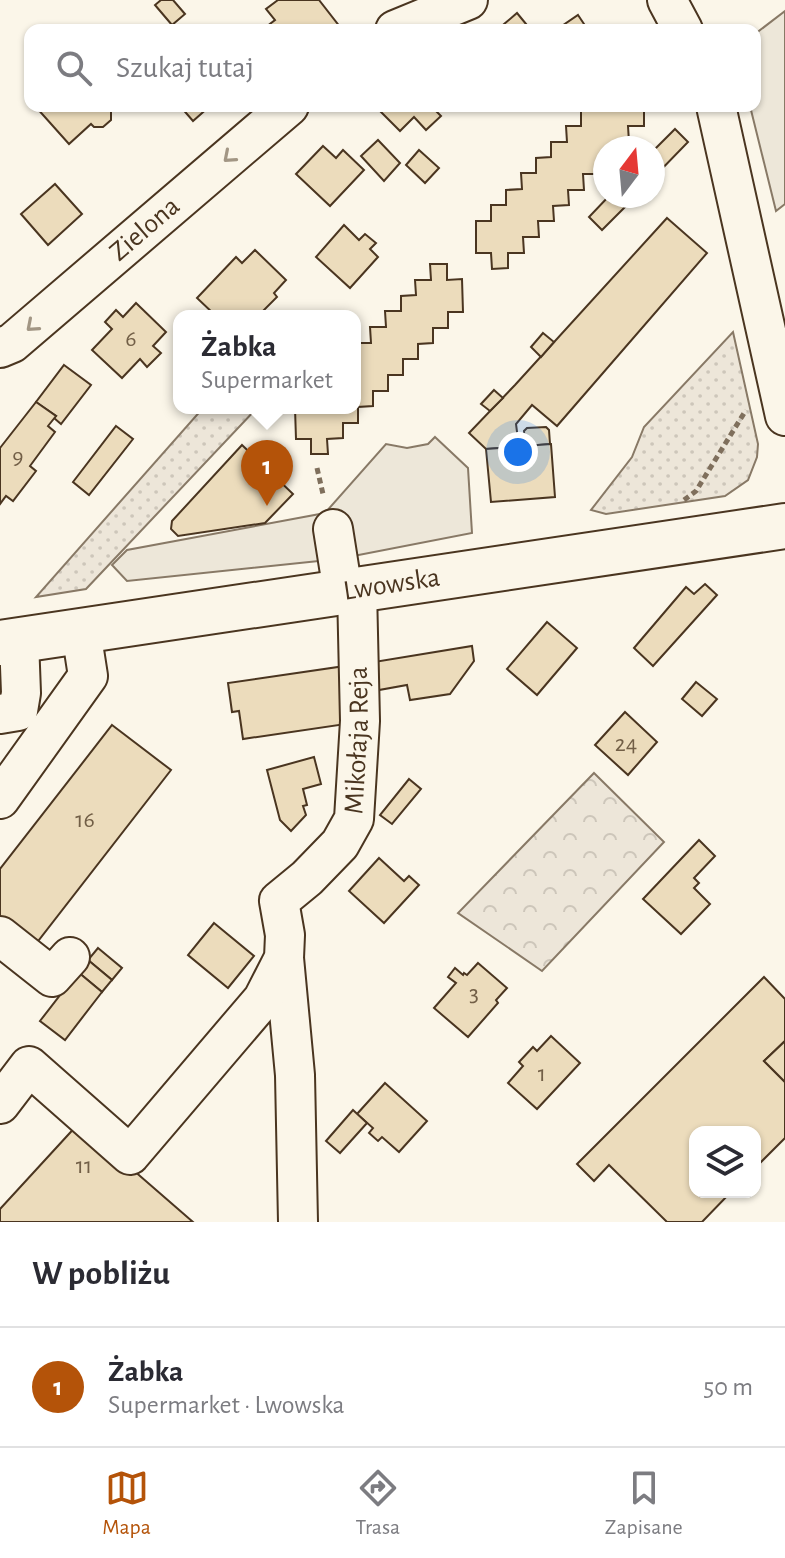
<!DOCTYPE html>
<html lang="pl">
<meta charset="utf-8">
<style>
:root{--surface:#fff;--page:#f2f2f3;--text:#2b2b33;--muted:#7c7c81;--line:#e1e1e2;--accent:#b45309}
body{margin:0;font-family:"Alegreya Sans",sans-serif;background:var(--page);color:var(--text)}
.controls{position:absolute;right:24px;bottom:24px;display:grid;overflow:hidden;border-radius:16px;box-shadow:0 2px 6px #0004}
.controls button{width:72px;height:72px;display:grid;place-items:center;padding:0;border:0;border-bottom:2px solid var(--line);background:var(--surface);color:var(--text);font:40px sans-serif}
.compass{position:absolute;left:593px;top:136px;width:72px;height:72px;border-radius:50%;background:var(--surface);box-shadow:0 2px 6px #0004;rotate:16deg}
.you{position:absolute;left:518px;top:452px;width:28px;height:28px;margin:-20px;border:6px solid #fff;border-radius:50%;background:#1a73e8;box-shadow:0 0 0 12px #1a73e833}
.badge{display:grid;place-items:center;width:52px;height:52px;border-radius:50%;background:var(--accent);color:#fff;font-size:26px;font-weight:700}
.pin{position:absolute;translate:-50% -66px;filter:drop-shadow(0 2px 4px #0008)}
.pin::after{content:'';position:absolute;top:42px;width:28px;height:24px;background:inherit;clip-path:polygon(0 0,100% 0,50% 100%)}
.popup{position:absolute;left:173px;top:310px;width:188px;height:104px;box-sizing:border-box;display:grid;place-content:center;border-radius:16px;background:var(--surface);filter:drop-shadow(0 2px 6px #0005);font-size:26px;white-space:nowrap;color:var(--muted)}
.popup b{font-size:30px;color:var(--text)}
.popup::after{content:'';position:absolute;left:50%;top:100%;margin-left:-16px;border:16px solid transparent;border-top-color:var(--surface)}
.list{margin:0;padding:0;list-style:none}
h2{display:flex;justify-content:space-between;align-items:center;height:104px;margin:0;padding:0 32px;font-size:34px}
h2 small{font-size:26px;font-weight:400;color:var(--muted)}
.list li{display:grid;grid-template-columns:52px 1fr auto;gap:24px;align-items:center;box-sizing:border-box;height:120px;padding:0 32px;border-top:2px solid var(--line)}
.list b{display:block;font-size:30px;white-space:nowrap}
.list p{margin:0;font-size:26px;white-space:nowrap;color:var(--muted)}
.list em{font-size:26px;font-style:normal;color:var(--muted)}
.icon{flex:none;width:44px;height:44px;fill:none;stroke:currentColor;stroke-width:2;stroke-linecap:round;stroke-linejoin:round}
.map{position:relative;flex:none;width:785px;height:1222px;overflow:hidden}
.search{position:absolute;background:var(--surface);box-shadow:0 2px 6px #0004;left:24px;right:24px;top:24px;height:88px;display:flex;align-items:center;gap:20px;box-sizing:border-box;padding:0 28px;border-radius:16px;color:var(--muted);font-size:30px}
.sheet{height:224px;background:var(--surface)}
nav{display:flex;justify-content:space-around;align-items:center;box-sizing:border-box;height:112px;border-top:2px solid var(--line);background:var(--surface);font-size:22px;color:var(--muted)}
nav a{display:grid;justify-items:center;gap:4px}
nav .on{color:var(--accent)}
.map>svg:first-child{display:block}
</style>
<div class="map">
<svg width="785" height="1222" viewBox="0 0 785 1222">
<defs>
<pattern id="green-dots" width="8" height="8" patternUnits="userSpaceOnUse" patternTransform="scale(2)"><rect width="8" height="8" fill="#ede6d9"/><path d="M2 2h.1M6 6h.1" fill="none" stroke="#cdc6ba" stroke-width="1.8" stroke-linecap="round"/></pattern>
<pattern id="forest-crowns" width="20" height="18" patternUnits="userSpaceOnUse" patternTransform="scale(2)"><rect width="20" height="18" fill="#ede6d9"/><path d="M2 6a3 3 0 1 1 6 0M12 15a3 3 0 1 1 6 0" fill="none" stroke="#cdc6ba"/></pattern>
</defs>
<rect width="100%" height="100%" fill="#fbf6e9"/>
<!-- green -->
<g fill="url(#green-dots)" stroke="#887966" stroke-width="2">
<polygon points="733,332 758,444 757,457 748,480 725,496 606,514 591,510 632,457 644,427"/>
<polygon points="203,408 257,408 86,589 36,597"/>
</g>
<!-- forest -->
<polygon fill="url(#forest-crowns)" stroke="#887966" stroke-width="2" points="594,773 664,842 542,971 458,913"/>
<!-- parking -->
<g fill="#ede7d9" stroke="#887966" stroke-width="2">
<polygon points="785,11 785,204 776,211 750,106 755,106 755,34"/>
<polygon points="435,437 468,468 472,533 338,559 127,581 112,565 127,550 325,513 386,444 407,448 428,444"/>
</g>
<!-- building -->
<g fill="#ecdcbc" stroke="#4a3520" stroke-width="2">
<polygon points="161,0 173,0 185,14 172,25 155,5"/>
<polygon points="278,0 319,0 340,27 337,30 262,30 275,20 266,9"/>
<polygon points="517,13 531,30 507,30 503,25"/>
<polygon points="578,15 588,30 556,30"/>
<polygon points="35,106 107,106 111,111 111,120 103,127 94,127 91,124 69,144"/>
<polygon points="180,106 210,106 193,121"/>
<polygon points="375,106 431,106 441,116 426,130 414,117 400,131"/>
<polygon points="596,106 644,106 644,126 628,126 629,142 613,142 613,148 605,148 605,158 598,158 599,174 583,174 584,190 568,190 569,205 553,206 554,221 538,221 539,237 523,237 524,253 508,253 508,268 492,269 491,253 476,253 476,221 491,221 491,205 506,205 506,190 522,189 521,173 536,173 536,158 551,157 551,142 567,142 566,126 581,126 581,110 596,110"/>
<polygon points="675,129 688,142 653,178 653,151"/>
<polygon points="378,140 400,163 384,181 361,156"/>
<polygon points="323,146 336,158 343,150 364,170 330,206 296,174"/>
<polygon points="419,150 439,168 425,183 406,165"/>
<polygon points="55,184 82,214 48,245 21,214"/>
<polygon points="609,196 636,196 602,230 589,217"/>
<polygon points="667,218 707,253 557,426 532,405 516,424 519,447 486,449 469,433 515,385"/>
<polygon points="344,225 359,240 365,234 376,243 370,249 378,257 350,288 316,257"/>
<polygon points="255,250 286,280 274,293 277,297 258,316 249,316 246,313 241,316 234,316 229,313 227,316 216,316 197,298 236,257 242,263"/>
<polygon points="430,264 447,264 447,280 462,279 463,312 448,312 448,328 433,328 433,343 418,344 418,359 403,359 403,375 388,375 388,391 373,391 373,406 358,407 358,423 343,423 343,438 327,439 328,454 311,454 311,439 296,439 295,408 355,408 355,343 371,343 370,327 386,327 385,311 401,311 401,296 416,295 415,280 431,280"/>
<polygon points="136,303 166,332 153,346 161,353 147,367 140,359 122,378 92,350 112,329 105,322 116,310 123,317"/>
<polygon points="543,333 554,342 541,357 531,347"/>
<polygon points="64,365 91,385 61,424 54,418 56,416 36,402"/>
<polygon points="494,390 503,398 490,411 481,404"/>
<polygon points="36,402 56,416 48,426 55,432 30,466 36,471 13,501 6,496 0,504 0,448"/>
<polygon points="116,426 133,439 89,495 73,482"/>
<polygon points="546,427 549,430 550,444 525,446 524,431 527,428"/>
<polygon points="551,444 555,497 491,502 486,449"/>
<polygon points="242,445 293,494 265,523 178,536 171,529 172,521"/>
<polygon points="705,584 717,595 653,666 634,648 686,587 694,594"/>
<polygon points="547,622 577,648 537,695 507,669"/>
<polygon points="472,646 474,661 450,694 410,700 407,685 379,690 374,662"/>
<polygon points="345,666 346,724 243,739 239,711 232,712 228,683"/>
<polygon points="696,682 717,699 702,716 682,699"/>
<polygon points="625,712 657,742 628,775 595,745"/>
<polygon points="112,725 171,770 35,945 0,917 0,869"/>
<polygon points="314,757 321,784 303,789 307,805 303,806 306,815 291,831 280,820 267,770"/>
<polygon points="409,779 421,789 392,824 380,815"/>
<polygon points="699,840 715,856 694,878 699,883 694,888 710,904 681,934 643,899"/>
<polygon points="379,858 404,881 409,876 419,885 384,923 349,891"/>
<polygon points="214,923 254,956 228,988 188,955"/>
<polygon points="98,948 122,968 112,980 88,960"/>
<polygon points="88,960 112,980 102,992 78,972"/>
<polygon points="478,963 507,988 496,1000 498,1003 468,1037 434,1008 456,983 448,977 455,968 463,975 464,973 467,975"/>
<polygon points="78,972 102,992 65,1040 40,1021"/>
<polygon points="764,977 785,999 785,1041 764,1061 785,1082 785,1138 755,1168 755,1132 695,1132 695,1192 731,1192 702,1222 667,1222 609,1165 594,1181 577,1164"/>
<polygon points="551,1036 580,1063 537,1109 508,1083 523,1066 519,1062 533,1047 537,1051"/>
<polygon points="785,1041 785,1082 764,1061"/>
<polygon points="385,1083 427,1121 399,1152 382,1137 378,1141 369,1133 373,1128 357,1114"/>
<polygon points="353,1110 367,1123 340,1153 326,1141"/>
<polygon points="79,1123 193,1222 0,1222 0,1209"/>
</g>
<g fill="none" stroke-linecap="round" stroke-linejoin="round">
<!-- minor casing -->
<g stroke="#4a3520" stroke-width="42">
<g id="minor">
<polyline points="667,0 683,30"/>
<polyline points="395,30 468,0"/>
<polyline points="716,106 785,416"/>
<path id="s1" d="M0,348l12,-5 277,-237"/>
<polyline points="333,529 343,592"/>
<polyline points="0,714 18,711 21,693 19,640"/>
<polyline points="0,799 88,676 81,631"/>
<polyline points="0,936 52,977 70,957"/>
<polyline points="284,958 295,1075 298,1222"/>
<path id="s2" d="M0,1104l29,-38 101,89 133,-156 21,-41 1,-23 -6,-34 28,-23 33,-34 14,-25 6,-98 -3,-131"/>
</g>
</g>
<!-- major casing -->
<g stroke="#4a3520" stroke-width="48">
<g id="major">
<path id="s3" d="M0,643l785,-117"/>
</g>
</g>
<!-- path -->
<g stroke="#7f6f5c" stroke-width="5" stroke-dasharray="6 4" stroke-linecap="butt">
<polyline points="317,468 323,494"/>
<polyline points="684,500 696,491 746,410"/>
</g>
<!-- minor -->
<use href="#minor" stroke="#fbf6e9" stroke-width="38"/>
<!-- major -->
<use href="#major" stroke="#fbf6e9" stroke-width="44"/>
</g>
<!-- one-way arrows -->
<defs><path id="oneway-chevron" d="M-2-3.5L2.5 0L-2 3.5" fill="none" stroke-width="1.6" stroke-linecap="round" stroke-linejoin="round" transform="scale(2)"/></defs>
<g stroke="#a29684">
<use href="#oneway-chevron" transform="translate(229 157) rotate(139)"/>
<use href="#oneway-chevron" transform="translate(32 326) rotate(139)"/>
</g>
<g text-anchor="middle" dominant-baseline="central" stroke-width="6" stroke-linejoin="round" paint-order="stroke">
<!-- number labels -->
<g font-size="24" fill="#725f47">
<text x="131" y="339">6</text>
<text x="18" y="457">9</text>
<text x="626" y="744">24</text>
<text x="85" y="820">16</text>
<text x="474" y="994">3</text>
<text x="542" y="1074">1</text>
<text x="84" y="1166">11</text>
</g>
<!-- street labels -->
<g font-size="28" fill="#4a3520" stroke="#fbf6e9">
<text stroke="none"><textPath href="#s1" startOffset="188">Zielona</textPath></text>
<text stroke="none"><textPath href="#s3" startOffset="396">Lwowska</textPath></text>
<text stroke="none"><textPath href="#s2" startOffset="682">Mikołaja Reja</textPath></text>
</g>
</g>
</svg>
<div class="controls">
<button><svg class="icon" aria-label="layers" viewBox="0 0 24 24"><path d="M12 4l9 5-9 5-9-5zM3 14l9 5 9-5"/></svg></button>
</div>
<svg class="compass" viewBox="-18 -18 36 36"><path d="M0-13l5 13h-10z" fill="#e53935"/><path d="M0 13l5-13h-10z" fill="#7c7c81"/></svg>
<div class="you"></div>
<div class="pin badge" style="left:267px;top:506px">1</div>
<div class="popup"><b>Żabka</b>Supermarket</div>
<div class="search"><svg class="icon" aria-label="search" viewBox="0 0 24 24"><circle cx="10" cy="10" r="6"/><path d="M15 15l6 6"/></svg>Szukaj tutaj</div>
</div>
<section class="sheet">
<h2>W pobliżu<small></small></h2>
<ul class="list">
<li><span class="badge">1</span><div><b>Żabka</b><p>Supermarket · Lwowska</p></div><em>50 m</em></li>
</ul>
</section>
<nav>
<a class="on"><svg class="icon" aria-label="map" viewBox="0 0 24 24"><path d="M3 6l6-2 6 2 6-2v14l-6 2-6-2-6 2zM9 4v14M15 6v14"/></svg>Mapa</a>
<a><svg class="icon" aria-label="directions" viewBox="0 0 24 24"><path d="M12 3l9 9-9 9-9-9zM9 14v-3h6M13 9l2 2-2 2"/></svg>Trasa</a>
<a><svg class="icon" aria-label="saved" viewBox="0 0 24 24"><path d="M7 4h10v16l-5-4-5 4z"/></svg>Zapisane</a>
</nav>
